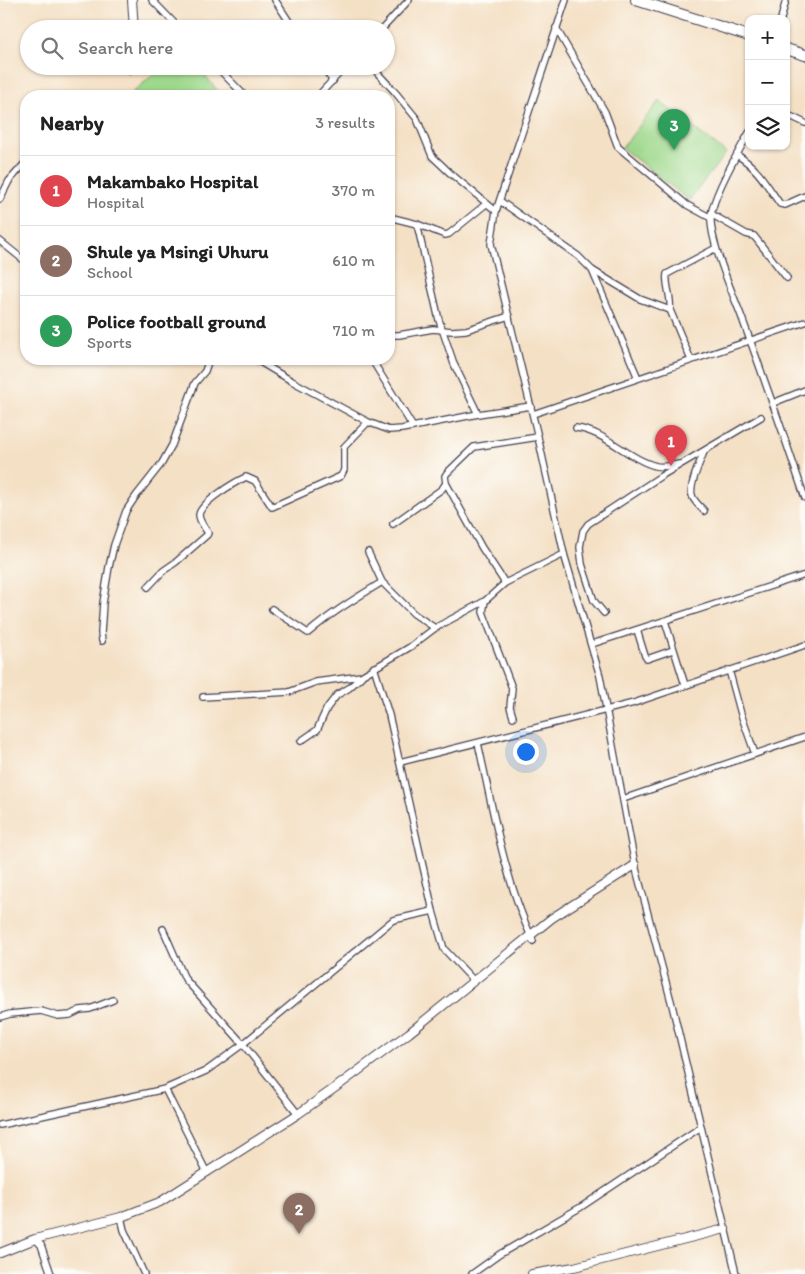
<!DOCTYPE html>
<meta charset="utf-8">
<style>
:root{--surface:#fff;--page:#f6f6f6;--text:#222;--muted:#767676;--line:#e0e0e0;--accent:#b5179e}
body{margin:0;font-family:Itim,sans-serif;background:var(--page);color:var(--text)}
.controls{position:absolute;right:15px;top:15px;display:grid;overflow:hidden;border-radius:10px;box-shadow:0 1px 4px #0004}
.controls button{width:45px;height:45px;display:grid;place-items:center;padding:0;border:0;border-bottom:1px solid var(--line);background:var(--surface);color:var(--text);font:25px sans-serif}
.you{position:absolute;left:525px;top:751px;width:18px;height:18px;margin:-12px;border:4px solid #fff;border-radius:50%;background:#1a73e8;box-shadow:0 0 0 8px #1a73e833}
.badge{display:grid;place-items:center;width:32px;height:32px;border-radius:50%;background:var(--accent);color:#fff;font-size:16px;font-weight:700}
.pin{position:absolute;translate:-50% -41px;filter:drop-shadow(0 1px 2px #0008)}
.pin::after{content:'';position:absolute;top:26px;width:18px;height:15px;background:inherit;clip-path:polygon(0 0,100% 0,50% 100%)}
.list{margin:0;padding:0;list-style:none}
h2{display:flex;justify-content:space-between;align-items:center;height:65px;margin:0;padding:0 20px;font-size:21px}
h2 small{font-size:16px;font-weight:400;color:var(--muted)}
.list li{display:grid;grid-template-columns:32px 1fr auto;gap:15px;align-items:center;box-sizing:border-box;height:70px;padding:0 20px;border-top:1px solid var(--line)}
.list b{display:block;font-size:19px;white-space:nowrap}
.list p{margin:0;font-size:16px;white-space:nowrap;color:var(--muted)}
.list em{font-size:16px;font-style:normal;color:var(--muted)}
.icon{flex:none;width:28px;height:28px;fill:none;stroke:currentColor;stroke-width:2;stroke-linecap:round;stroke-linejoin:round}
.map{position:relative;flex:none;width:805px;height:1274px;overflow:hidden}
.search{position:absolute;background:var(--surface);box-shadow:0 1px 4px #0004;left:20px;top:20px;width:375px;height:55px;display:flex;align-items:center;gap:12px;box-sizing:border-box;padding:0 18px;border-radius:28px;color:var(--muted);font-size:19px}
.panel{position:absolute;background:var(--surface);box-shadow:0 1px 4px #0004;left:20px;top:90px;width:375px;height:275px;border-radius:20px}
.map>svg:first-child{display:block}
</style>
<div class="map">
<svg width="805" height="1274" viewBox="0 0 805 1274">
<rect width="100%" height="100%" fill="#fdfcf7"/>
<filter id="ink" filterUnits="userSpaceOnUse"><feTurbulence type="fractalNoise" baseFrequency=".02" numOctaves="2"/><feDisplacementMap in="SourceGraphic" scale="10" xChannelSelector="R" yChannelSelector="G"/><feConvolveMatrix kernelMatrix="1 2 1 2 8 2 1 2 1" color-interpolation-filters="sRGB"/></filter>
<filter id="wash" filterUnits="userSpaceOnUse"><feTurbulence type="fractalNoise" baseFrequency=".0096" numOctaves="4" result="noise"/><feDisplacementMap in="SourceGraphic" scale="20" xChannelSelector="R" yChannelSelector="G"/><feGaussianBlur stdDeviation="1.12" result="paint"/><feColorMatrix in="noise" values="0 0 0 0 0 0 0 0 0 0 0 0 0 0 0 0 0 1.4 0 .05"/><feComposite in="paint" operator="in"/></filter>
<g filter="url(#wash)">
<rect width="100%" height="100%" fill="#f4e0c5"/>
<!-- green -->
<g fill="#9ed88c" stroke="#607d64">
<polygon points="163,66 197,66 222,96 135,96 132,93"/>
<polygon points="659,101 726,153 689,200 622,148"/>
</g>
</g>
<g filter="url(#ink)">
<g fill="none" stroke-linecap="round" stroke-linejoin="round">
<!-- street casing -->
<g stroke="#423e50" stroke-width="8">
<g id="street">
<polyline points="152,0 180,29"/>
<polyline points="275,0 294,29"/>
<polyline points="566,0 496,211 491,244 538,437 564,554 600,676 635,865 672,1005 736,1274"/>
<polyline points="781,19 786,0"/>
<polyline points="556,28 605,112 618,147 687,205 711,218"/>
<polyline points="382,29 409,0"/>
<polyline points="216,66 245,96"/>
<polyline points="322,66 333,81"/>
<polyline points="371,66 395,92 417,119 432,156 450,173 496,211"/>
<polyline points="318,96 346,66"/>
<polyline points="786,114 805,123"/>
<path d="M749,133c-11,19 -36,63 -38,83 -2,24 22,78 31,102 22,60 43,120 63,180"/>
<path d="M737,155c21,13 29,29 43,49l5,1 20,-9"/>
<polyline points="0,199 9,181 26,162"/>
<polyline points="500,201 578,256 592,270 638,378"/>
<polyline points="711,214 746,234 754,236 787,278"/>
<polyline points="389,217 417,224 445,235 449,234 486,204"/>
<polyline points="417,224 439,320 454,364 478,414"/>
<polyline points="0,241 26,262"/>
<polyline points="592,270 640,299 670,310 691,360"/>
<path d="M670,310c2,-13 -5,-25 -3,-36l49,-26"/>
<polyline points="389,335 399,335 433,329 452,331 466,330 509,316"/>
<polyline points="255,359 290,380 368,422 389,430 402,429 478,414 531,406"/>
<polyline points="375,365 413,427"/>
<polyline points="773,403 805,390"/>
<polyline points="533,414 805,322"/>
<path d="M576,428c29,3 52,31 80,38 7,2 16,-1 23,-2"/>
<polyline points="446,483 482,548 505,583"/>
<path d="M704,511c-3,-4 -11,-10 -12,-16 -3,-10 8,-33 12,-43"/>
<polyline points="393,524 442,489 446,483 445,476 447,473 474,447 538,437"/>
<polyline points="368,552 382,582 414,614 435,628"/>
<path d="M148,587l15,-16 13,-9 31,-27 1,-2c-3,-5 -9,-12 -9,-18 1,-12 36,-33 47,-38l9,4 17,26 69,-31 3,-6v-23l24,-25"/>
<polyline points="485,601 483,612 512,688 510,707 513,717"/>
<path d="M272,609l36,24c23,-20 48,-35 74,-51"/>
<polyline points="604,613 594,601 582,564 580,547 583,531 588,524 661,476 761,417"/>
<polyline points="665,621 685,685"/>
<polyline points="637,630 645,656 647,659 673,650"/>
<polyline points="102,641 101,633 103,603 109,567 114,545 126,511 136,496 162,463 172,445 195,383 205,371 209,359"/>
<polyline points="592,644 805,575"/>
<polyline points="374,667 389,715 433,911 444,949 474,981"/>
<polyline points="729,670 741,714 755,754"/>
<polyline points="203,697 289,692 316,682 361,676 410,647 435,628 485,601 505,583 564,554"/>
<polyline points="301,741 317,730 327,708 337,695 349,688 361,677"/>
<path d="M478,743c15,67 26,135 55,198"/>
<polyline points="400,762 634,703 805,645"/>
<polyline points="623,799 805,737"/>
<polyline points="163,929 185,979 243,1044 298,1114"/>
<polyline points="0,1017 10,1014 41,1011 58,1016 70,1015 80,1010 90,1009 113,1000"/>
<polyline points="165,1089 207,1173"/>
<polyline points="0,1125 165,1089 206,1071 243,1044 393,920 433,911"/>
<polyline points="121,1217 124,1230 144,1274"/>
<polyline points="35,1239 41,1245 51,1274"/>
<polyline points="472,1274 500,1254 581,1207 701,1127"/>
</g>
</g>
<!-- secondary casing -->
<g stroke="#423e50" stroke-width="10">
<g id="secondary">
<polyline points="132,0 134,29"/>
<polyline points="130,69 131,66"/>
<polyline points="0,1253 35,1239 121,1217 160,1202 298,1114 339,1085 409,1033 552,918 635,865"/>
<polyline points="532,1274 574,1267 725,1229"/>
</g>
</g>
<!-- highway casing -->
<g stroke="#423e50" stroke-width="12">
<g id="highway">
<polyline points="636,0 749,36"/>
<polyline points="786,49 805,55"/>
</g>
</g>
<!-- street -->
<use href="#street" stroke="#fff" stroke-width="5.5"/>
<!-- secondary -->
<use href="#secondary" stroke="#fff" stroke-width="8"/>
<!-- highway -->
<use href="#highway" stroke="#fff" stroke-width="10"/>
</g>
</g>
</svg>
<div class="controls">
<button>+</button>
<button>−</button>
<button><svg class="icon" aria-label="layers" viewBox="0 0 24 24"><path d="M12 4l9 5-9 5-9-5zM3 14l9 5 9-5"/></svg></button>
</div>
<div class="you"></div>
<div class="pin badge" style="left:671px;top:466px;background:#e0444e">1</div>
<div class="pin badge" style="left:299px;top:1234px;background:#8d6e63">2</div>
<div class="pin badge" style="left:674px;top:150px;background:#2e9e5b">3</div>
<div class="search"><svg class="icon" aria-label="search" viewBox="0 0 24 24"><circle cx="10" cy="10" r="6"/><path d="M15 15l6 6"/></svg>Search here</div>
<section class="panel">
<h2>Nearby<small>3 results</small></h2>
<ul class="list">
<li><span class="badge" style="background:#e0444e">1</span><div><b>Makambako Hospital</b><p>Hospital</p></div><em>370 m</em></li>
<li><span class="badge" style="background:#8d6e63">2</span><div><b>Shule ya Msingi Uhuru</b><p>School</p></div><em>610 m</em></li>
<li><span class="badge" style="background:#2e9e5b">3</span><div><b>Police football ground</b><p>Sports</p></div><em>710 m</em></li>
</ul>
</section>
</div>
